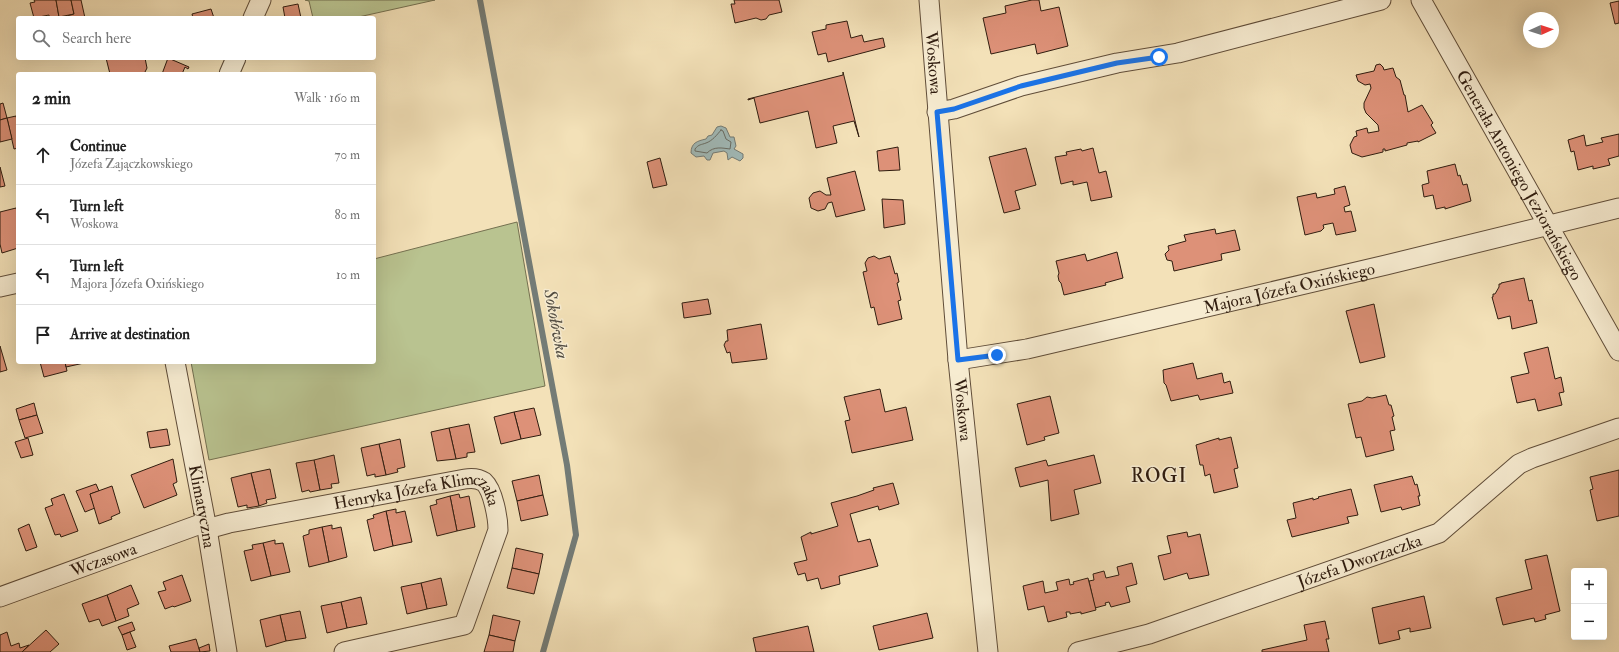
<!DOCTYPE html>
<meta charset="utf-8">
<style>
:root{--surface:#fff;--page:#f6f6f6;--text:#222;--muted:#767676;--line:#e0e0e0}
body{margin:0;font-family:"IM FELL Double Pica",serif;background:var(--page);color:var(--text)}
.controls{position:absolute;right:12px;bottom:12px;display:grid;overflow:hidden;border-radius:4px;box-shadow:0 4px 16px #0002}
.controls button{width:36px;height:36px;display:grid;place-items:center;padding:0;border:0;border-bottom:1px solid var(--line);background:var(--surface);color:var(--text);font:20px sans-serif}
.compass{position:absolute;left:1523px;top:12px;width:36px;height:36px;border-radius:50%;background:var(--surface);box-shadow:0 4px 16px #0002;rotate:87deg}
.stop{position:absolute;width:12px;height:12px;margin:-9px;border:3px solid #1a73e8;border-radius:50%;background:#fff}
.stop.end{background:#1a73e8;border-color:#fff;box-shadow:0 1px 4px #0008}
.list{margin:0;padding:0;list-style:none}
h2{display:flex;justify-content:space-between;align-items:center;height:52px;margin:0;padding:0 16px;font-size:17px}
h2 small{font-size:13px;font-weight:400;color:var(--muted)}
.list li{display:grid;grid-template-columns:26px 1fr auto;gap:12px;align-items:center;box-sizing:border-box;height:60px;padding:0 16px;border-top:1px solid var(--line)}
.list b{display:block;font-size:15px;white-space:nowrap}
.list p{margin:0;font-size:13px;white-space:nowrap;color:var(--muted)}
.list em{font-size:13px;font-style:normal;color:var(--muted)}
.icon{flex:none;width:22px;height:22px;fill:none;stroke:currentColor;stroke-width:2;stroke-linecap:round;stroke-linejoin:round}
.map{position:relative;flex:none;width:1619px;height:652px;overflow:hidden}
.search{position:absolute;background:var(--surface);box-shadow:0 4px 16px #0002;left:16px;top:16px;width:360px;height:44px;display:flex;align-items:center;gap:10px;box-sizing:border-box;padding:0 14px;border-radius:4px;color:var(--muted);font-size:15px}
.panel{position:absolute;background:var(--surface);box-shadow:0 4px 16px #0002;left:16px;top:72px;width:360px;height:292px;border-radius:4px}
.map>svg:first-child{display:block}
</style>
<div class="map">
<svg width="1619" height="652" viewBox="0 0 1619 652">
<rect width="100%" height="100%" fill="#f3e1b8"/>
<filter id="stains"><feTurbulence type="fractalNoise" baseFrequency=".005" numOctaves="4"/><feColorMatrix values="0 0 0 0 .2 0 0 0 0 .09 0 0 0 0 .02 0 0 0 .5 -.17"/></filter>
<radialGradient id="worn" r=".72"><stop offset=".6" stop-color="#630" stop-opacity="0"/><stop offset="1" stop-color="#630" stop-opacity=".3"/></radialGradient>
<!-- green -->
<g fill="#b9c390" stroke="#747050">
<polygon points="305,0 435,0 354,18 313,18 309,1"/>
<polygon points="517,222 545,386 209,460 191,362 374,362 374,259"/>
</g>
<!-- water -->
<path fill="#a1bbba" stroke="#737b76" d="M721,126l5,2 4,9h4l2,9 -2,3 9,5v4l-3,3 -8,-4 -4,3 -1,-7 -3,-2 -11,2 -3,7h-3l-3,-4 -8,1 -5,-4c0,-10 6,-12 15,-14l2,-3 4,-1 5,-8z"/>
<g fill="none" stroke-linecap="round" stroke-linejoin="round">
<!-- shore -->
<path stroke="#686c64" stroke-width="1" d="M721,130l2,1 3,8 5,3 -1,7c-8,-1 -16,-3 -23,4l-12,-2v-2c4,-5 6,-4 11,-6 6,-2 11,-8 15,-13z"/>
<!-- stream -->
<polyline stroke="#737b76" stroke-width="6" points="480,0 567,465 576,535 543,652"/>
</g>
<!-- building -->
<g fill="#dd9178" stroke="#2f1c0f">
<polygon points="34,0 56,0 59,17 49,18 49,15 34,18 30,3 35,2"/>
<polygon points="56,0 71,0 74,14 59,17"/>
<polygon points="71,0 81,0 85,18 60,18 74,14"/>
<polygon points="734,0 779,0 782,12 769,15 766,19 761,20 756,18 735,23 731,4 735,4"/>
<polygon points="1032,0 1039,0 1041,11 1059,7 1068,46 1037,54 1035,44 991,54 983,18 1006,13 1005,6"/>
<polygon points="1619,1 1619,23 1615,24 1610,3"/>
<polygon points="298,4 301,18 285,18 283,7"/>
<polygon points="211,9 214,18 193,18 192,14"/>
<polygon points="847,21 851,38 862,35 864,42 883,38 885,47 828,62 826,53 818,55 812,32 826,29 826,25"/>
<polygon points="106,58 145,58 147,68 144,74 110,74"/>
<polygon points="168,58 189,67 188,69 185,67 182,74 162,74"/>
<polygon points="1380,64 1383,67 1384,70 1393,68 1396,77 1400,80 1404,95 1405,95 1408,112 1422,105 1433,123 1431,125 1436,133 1418,142 1418,141 1407,143 1407,145 1385,151 1385,149 1383,149 1383,152 1362,157 1352,153 1350,145 1354,137 1357,136 1356,131 1367,128 1368,133 1379,131 1378,125 1366,113 1364,108 1364,103 1371,88 1370,84 1365,85 1358,81 1356,75 1374,71 1376,65"/>
<polygon points="843,72 859,137 854,121 833,126 837,143 816,148 808,111 760,123 754,98 748,100 748,99 843,75"/>
<polygon points="3,103 7,118 0,120 0,104"/>
<polygon points="16,116 18,124 18,148 14,149 7,118"/>
<polygon points="7,118 12,139 0,142 0,120"/>
<polygon points="1619,134 1619,156 1608,159 1610,165 1593,169 1593,166 1578,170 1574,151 1571,152 1568,140 1584,135 1586,146 1603,142 1601,138"/>
<polygon points="898,147 900,170 879,171 877,151"/>
<polygon points="1026,148 1036,185 1015,191 1020,209 1004,213 989,157"/>
<polygon points="1093,148 1099,173 1106,171 1112,197 1091,201 1087,182 1073,185 1073,181 1061,184 1055,157 1067,155 1066,152 1081,149 1082,151"/>
<polygon points="660,158 667,185 653,188 647,162"/>
<polygon points="1455,164 1458,176 1460,175 1463,185 1467,184 1471,201 1445,209 1445,207 1436,209 1433,195 1424,197 1422,185 1429,183 1427,171"/>
<polygon points="0,167 5,186 0,187"/>
<polygon points="855,171 865,210 836,217 832,202 828,203 825,209 818,211 811,208 809,198 813,193 820,191 826,195 831,195 827,178"/>
<polygon points="1345,186 1350,205 1344,207 1345,212 1351,211 1356,231 1336,235 1333,223 1323,225 1324,228 1321,231 1305,235 1297,197 1316,193 1317,198 1335,194 1334,189"/>
<polygon points="882,199 903,200 905,224 884,228"/>
<polygon points="16,208 18,215 18,248 2,253 0,244 0,212"/>
<polygon points="1215,229 1216,234 1235,230 1240,250 1221,254 1222,260 1174,271 1172,261 1167,260 1165,254 1169,250 1168,246 1186,241 1184,235"/>
<polygon points="1117,252 1123,278 1105,283 1106,285 1064,295 1061,283 1059,281 1058,276 1059,273 1056,261 1085,254 1087,261"/>
<polygon points="874,256 879,259 890,256 895,274 897,273 899,282 897,283 901,300 898,301 902,319 878,325 874,307 871,308 863,272 867,271 865,263 868,258"/>
<polygon points="1524,278 1529,301 1532,300 1537,323 1512,329 1510,316 1498,319 1492,297 1493,297 1493,294 1495,294 1499,287 1499,284 1501,284 1501,283"/>
<polygon points="708,299 711,314 684,318 682,303"/>
<polygon points="1374,304 1385,357 1360,363 1346,311"/>
<polygon points="761,324 767,359 732,363 730,352 727,353 724,345 726,341 728,341 727,330"/>
<polygon points="0,346 7,370 0,372"/>
<polygon points="1548,347 1555,379 1561,377 1564,392 1559,393 1562,405 1538,411 1535,399 1517,403 1511,377 1529,373 1524,353"/>
<polygon points="40,362 65,362 67,371 44,377"/>
<polygon points="65,362 83,362 84,363 66,367"/>
<polygon points="1193,363 1197,379 1222,373 1224,383 1230,381 1233,393 1200,400 1198,395 1171,401 1166,385 1164,383 1163,370"/>
<polygon points="880,389 885,412 906,407 913,440 852,453 845,421 850,420 844,397"/>
<polygon points="1386,395 1389,405 1391,405 1394,416 1392,417 1395,430 1390,431 1394,450 1366,457 1361,437 1356,438 1348,404 1362,401 1367,397 1372,398"/>
<polygon points="1050,396 1059,433 1044,437 1045,440 1027,445 1017,404"/>
<polygon points="34,403 37,415 19,420 16,409"/>
<polygon points="534,408 541,435 521,439 514,412"/>
<polygon points="514,412 521,439 501,444 494,417"/>
<polygon points="37,415 43,433 25,438 19,420"/>
<polygon points="469,424 475,452 467,453 467,457 456,459 449,428"/>
<polygon points="449,428 456,459 437,461 431,432"/>
<polygon points="167,429 170,445 150,448 147,432"/>
<polygon points="1231,437 1238,468 1234,469 1238,487 1214,493 1210,474 1205,476 1203,465 1200,465 1196,445 1219,438 1219,440"/>
<polygon points="28,438 33,455 21,458 15,442"/>
<polygon points="400,439 405,467 397,469 398,472 386,475 379,444"/>
<polygon points="379,444 386,475 375,477 375,474 367,476 361,448"/>
<polygon points="334,455 339,483 331,484 332,488 320,490 314,460"/>
<polygon points="1094,455 1101,483 1074,490 1079,514 1051,521 1048,480 1020,487 1015,468 1046,460 1048,466"/>
<polygon points="173,459 177,482 173,484 177,495 144,508 131,475"/>
<polygon points="314,460 320,490 310,492 309,490 302,492 296,463"/>
<polygon points="270,469 276,498 266,500 267,503 259,506 251,473"/>
<polygon points="1619,470 1619,516 1597,521 1590,490 1593,489 1590,477"/>
<polygon points="251,473 259,506 247,508 247,505 238,507 231,478"/>
<polygon points="539,475 543,495 517,501 512,481"/>
<polygon points="1412,476 1415,485 1417,484 1420,496 1418,496 1420,505 1402,510 1401,507 1381,512 1374,485"/>
<polygon points="893,483 899,504 879,510 878,506 850,514 858,542 870,539 878,566 839,576 840,584 821,589 818,578 807,581 805,573 798,575 794,563 807,560 801,537 811,532 811,534 838,526 831,503 857,496 874,490 873,488"/>
<polygon points="96,484 99,491 90,494 95,508 85,512 76,491"/>
<polygon points="112,486 120,513 111,517 112,519 99,524 90,494"/>
<polygon points="1351,489 1358,515 1347,517 1349,523 1292,537 1287,520 1296,518 1293,503 1313,498 1313,500 1319,498 1318,497"/>
<polygon points="64,494 78,531 61,537 60,534 55,535 45,508 53,505 51,499"/>
<polygon points="459,494 460,498 469,496 475,527 457,531 450,496"/>
<polygon points="543,495 548,515 521,521 517,501"/>
<polygon points="450,496 457,531 437,536 430,506 437,504 436,500"/>
<polygon points="396,509 396,513 405,511 412,542 393,546 386,511"/>
<polygon points="386,511 393,546 374,551 367,520 374,518 373,515"/>
<polygon points="29,524 37,547 26,551 18,529"/>
<polygon points="332,525 332,529 341,527 347,557 329,562 322,527"/>
<polygon points="322,527 329,562 309,567 303,536 309,534 309,530"/>
<polygon points="1187,532 1188,537 1200,534 1209,575 1189,579 1187,573 1164,580 1158,556 1171,553 1167,536"/>
<polygon points="275,540 275,544 283,543 290,572 271,576 263,543"/>
<polygon points="263,543 271,576 251,581 244,551 253,549 252,545"/>
<polygon points="516,548 543,554 539,574 512,568"/>
<polygon points="1547,555 1560,611 1545,615 1546,619 1535,622 1534,618 1503,625 1496,598 1532,589 1525,560"/>
<polygon points="1132,563 1137,584 1126,587 1130,602 1111,607 1109,602 1105,603 1106,605 1095,608 1089,581 1094,580 1093,574 1104,571 1106,578 1119,575 1117,567"/>
<polygon points="512,568 539,574 534,594 507,588"/>
<polygon points="182,575 191,601 174,607 173,606 165,609 158,592 166,590 163,582"/>
<polygon points="441,578 447,605 427,609 421,583"/>
<polygon points="1088,578 1096,610 1081,614 1081,612 1070,614 1070,612 1066,612 1067,617 1048,622 1044,606 1028,610 1023,586 1043,581 1045,593 1058,590 1056,582 1069,579 1070,585 1074,584 1073,582"/>
<polygon points="421,583 427,609 407,614 401,587"/>
<polygon points="131,585 139,604 127,609 129,616 116,621 107,595"/>
<polygon points="107,595 116,621 102,626 99,619 89,622 82,604"/>
<polygon points="1424,596 1431,628 1410,632 1410,628 1398,631 1400,639 1379,644 1372,608"/>
<polygon points="361,597 367,624 347,628 341,602"/>
<polygon points="341,602 347,628 327,633 321,606"/>
<polygon points="300,611 306,638 286,641 280,615"/>
<polygon points="927,613 933,638 879,650 873,626"/>
<polygon points="280,615 286,641 266,647 260,620"/>
<polygon points="493,615 520,621 515,641 489,635"/>
<polygon points="1325,621 1329,639 1326,639 1329,652 1262,652 1262,650 1307,640 1304,625"/>
<polygon points="132,622 135,630 122,635 118,627"/>
<polygon points="808,626 814,652 756,652 753,638"/>
<polygon points="46,630 59,644 50,652 22,652"/>
<polygon points="7,632 11,646 19,643 20,648 29,645 22,652 0,652 0,635"/>
<polygon points="130,632 136,647 127,650 122,635"/>
<polygon points="489,635 515,641 513,652 484,652"/>
<polygon points="196,639 200,652 171,652 169,646"/>
<polygon points="209,644 210,651 200,652 199,648"/>
</g>
<g fill="none" stroke-linecap="round" stroke-linejoin="round">
<!-- minor casing -->
<g stroke="#604d39" stroke-width="21">
<g id="minor">
<path id="s1" d="M929,0l29,360 30,292"/>
<path id="s2" d="M1421,0l198,351"/>
<polyline points="253,18 261,0"/>
<polyline points="229,74 236,58"/>
<polyline points="937,112 954,109 1021,86 1117,63 1178,53 1381,0"/>
<polyline points="0,287 18,283"/>
<path id="s3" d="M958,360l69,-11 359,-84 233,-57"/>
<path id="s4" d="M175,362l32,167 20,123"/>
<path id="s5" d="M207,529l22,-6 236,-44c6,-1 13,-1 19,3 9,8 14,36 14,48l-34,95 -120,27"/>
<path id="s6" d="M0,597l206,-75"/>
<path id="s7" d="M1078,652l71,-18 290,-101 80,-69 13,-6 87,-30"/>
</g>
</g>
<!-- minor -->
<use href="#minor" stroke="#f7ecd1" stroke-width="19"/>
</g>
<g fill="none" stroke-linecap="round" stroke-linejoin="round">
<!-- route -->
<polyline stroke="#1a73e8" stroke-width="5" points="997,355 958,360 937,112 954,109 1021,86 1117,63 1159,57"/>
</g>
<g text-anchor="middle" dominant-baseline="central" stroke-width="3" stroke-linejoin="round" paint-order="stroke">
<!-- street labels -->
<g font-size="17" fill="#2f1c0f" stroke="#f7ecd1">
<text stroke="none"><textPath href="#s1" startOffset="63">Woskowa</textPath></text>
<text stroke="none"><textPath href="#s2" startOffset="201">Generała Antoniego Jeziorańskiego</textPath></text>
<text stroke="none"><textPath href="#s3" startOffset="339">Majora Józefa Oxińskiego</textPath></text>
<text stroke="none"><textPath href="#s1" startOffset="411">Woskowa</textPath></text>
<text stroke="none"><textPath href="#s4" startOffset="147">Klimatyczna</textPath></text>
<text stroke="none"><textPath href="#s5" startOffset="219">Henryka Józefa Klimczaka</textPath></text>
<text stroke="none"><textPath href="#s6" startOffset="110">Wczasowa</textPath></text>
<text stroke="none"><textPath href="#s7" startOffset="296">Józefa Dworzaczka</textPath></text>
</g>
<!-- water labels -->
<g font-size="18" font-style="italic" fill="#514c42" stroke="#f7ecd1">
<text transform="translate(556 324) rotate(79)">Sokołówka</text>
</g>
<!-- quarter labels -->
<g font-size="19" letter-spacing="1" fill="#2f1c0f" stroke="#f7ecd1">
<text x="1159" y="476">ROGI</text>
</g>
</g>
<rect width="100%" height="100%" filter="url(#stains)"/>
<rect width="100%" height="100%" fill="url(#worn)"/>
</svg>
<div class="controls">
<button>+</button>
<button>−</button>
</div>
<svg class="compass" viewBox="-18 -18 36 36"><path d="M0-13l5 13h-10z" fill="#e53935"/><path d="M0 13l5-13h-10z" fill="#767676"/></svg>
<div class="stop" style="left:1159px;top:57px"></div>
<div class="stop end" style="left:997px;top:355px"></div>
<div class="search"><svg class="icon" aria-label="search" viewBox="0 0 24 24"><circle cx="10" cy="10" r="6"/><path d="M15 15l6 6"/></svg>Search here</div>
<section class="panel">
<h2>2 min<small>Walk · 160 m</small></h2>
<ul class="list">
<li><svg class="icon" aria-label="ahead" viewBox="0 0 24 24"><path d="M12 20V5M6 11l6-6 6 6"/></svg><div><b>Continue</b><p>Józefa Zajączkowskiego</p></div><em>70 m</em></li>
<li><svg class="icon" aria-label="left" viewBox="0 0 24 24"><path d="M17 20v-9H6M10 6l-5 5 5 5"/></svg><div><b>Turn left</b><p>Woskowa</p></div><em>80 m</em></li>
<li><svg class="icon" aria-label="left" viewBox="0 0 24 24"><path d="M17 20v-9H6M10 6l-5 5 5 5"/></svg><div><b>Turn left</b><p>Majora Józefa Oxińskiego</p></div><em>10 m</em></li>
<li><svg class="icon" aria-label="arrive" viewBox="0 0 24 24"><path d="M6 21V4h12l-3 4 3 4H6"/></svg><div><b>Arrive at destination</b></div></li>
</ul>
</section>
</div>
